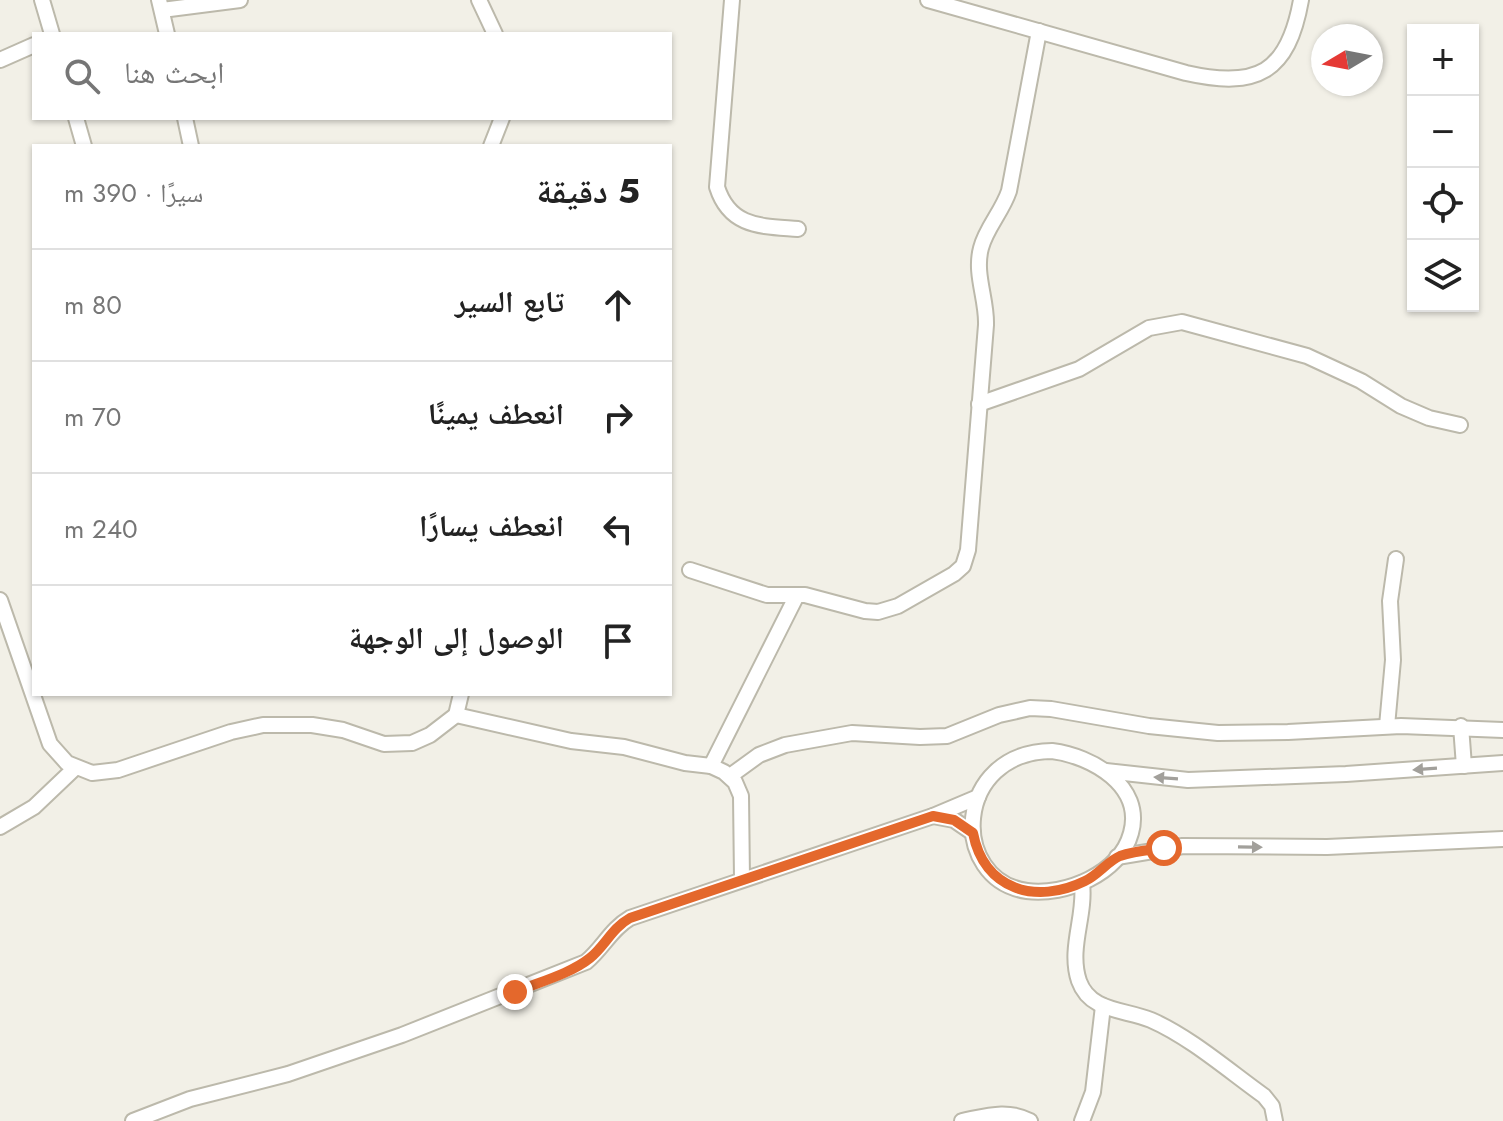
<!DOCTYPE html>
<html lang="ar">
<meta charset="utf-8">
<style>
:root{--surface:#fff;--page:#f6f6f6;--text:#222;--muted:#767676;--line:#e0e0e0}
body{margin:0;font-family:Jost,"Noto Naskh Arabic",sans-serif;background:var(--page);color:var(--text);direction:rtl}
.controls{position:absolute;right:24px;top:24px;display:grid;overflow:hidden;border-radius:0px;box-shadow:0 2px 6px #0004}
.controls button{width:72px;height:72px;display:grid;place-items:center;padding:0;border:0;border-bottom:2px solid var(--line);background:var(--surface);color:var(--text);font:40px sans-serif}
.compass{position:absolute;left:1311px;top:24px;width:72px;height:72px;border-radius:50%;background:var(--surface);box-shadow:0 2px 6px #0004;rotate:260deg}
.stop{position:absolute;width:24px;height:24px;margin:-18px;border:6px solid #e4682c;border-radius:50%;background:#fff}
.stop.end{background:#e4682c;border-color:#fff;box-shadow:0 2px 8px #0008}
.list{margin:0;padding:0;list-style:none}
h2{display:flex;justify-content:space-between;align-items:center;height:104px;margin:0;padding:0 32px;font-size:34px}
h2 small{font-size:26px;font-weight:400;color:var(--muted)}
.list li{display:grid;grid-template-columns:52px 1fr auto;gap:24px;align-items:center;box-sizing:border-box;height:112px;padding:0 32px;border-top:2px solid var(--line)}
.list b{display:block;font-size:30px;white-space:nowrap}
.list em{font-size:26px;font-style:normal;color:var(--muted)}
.icon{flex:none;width:44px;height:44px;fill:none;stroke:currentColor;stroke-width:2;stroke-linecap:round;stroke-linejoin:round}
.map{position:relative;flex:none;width:1503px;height:1121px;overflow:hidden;direction:ltr}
.search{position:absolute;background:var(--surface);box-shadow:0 2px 6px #0004;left:32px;top:32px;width:640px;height:88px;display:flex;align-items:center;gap:20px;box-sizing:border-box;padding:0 28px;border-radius:0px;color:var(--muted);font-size:30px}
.panel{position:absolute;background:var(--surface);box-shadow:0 2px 6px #0004;left:32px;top:144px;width:640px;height:552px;border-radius:0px;direction:rtl}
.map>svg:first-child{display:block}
</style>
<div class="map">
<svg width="1503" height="1121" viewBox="0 0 1503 1121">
<rect width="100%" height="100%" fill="#f2f0e7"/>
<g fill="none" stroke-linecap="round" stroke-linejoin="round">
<!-- minor casing -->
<g stroke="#bcb9ab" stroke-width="18">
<g id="minor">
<polyline points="42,0 52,34"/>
<polyline points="159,0 167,34"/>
<polyline points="479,0 495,34"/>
<path d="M732,0l-15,187c13,41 45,39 81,42"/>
<path d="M928,0l258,73c71,16 102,0 115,-73"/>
<polyline points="162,10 240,0"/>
<polyline points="0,60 34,45"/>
<polyline points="76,118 84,146"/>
<polyline points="185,118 191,146"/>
<polyline points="491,146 502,118"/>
<polyline points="979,404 1079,369 1149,328 1182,322 1307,356 1361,381 1401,406 1429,418 1460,425"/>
<path d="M690,570l77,25h38l60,16 13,1 20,-6 56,-32 9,-8 5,-16 18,-225c1,-26 -12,-51 -5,-77 5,-20 21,-36 28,-57l30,-160"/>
<polyline points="0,600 50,744 67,763 92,773 118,770 231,732 263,725 312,725 343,730 384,744 412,743 430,735 456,715 461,694"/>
<polyline points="456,715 571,741 624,747 685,763 711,766 724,772 735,782 741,796 742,879"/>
<polyline points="1387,726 1393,660 1390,601 1396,559"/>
<polyline points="1461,726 1464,766"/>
<path d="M1052,751c40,5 92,35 79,82 -11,41 -66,63 -104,58 -78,-11 -74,-139 25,-140z"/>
<polyline points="711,766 797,595"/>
<polyline points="1106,771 1188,780 1346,774 1503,763"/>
<polyline points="730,776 759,755 785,745 852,733 920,737 947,736 999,715 1030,708 1051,709 1149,726 1218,733 1288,732 1401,726 1503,730"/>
<polyline points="933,816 954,820 973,833"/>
<polyline points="0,827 34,807 75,768"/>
<polyline points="1117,857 1183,846 1327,847 1503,839"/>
<path d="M1082,883c4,33 -14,65 -3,98 11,31 45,28 72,39 39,17 78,51 113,76l8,10 3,15"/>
<path d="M133,1121l57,-22 98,-25 114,-39 184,-73c17,-14 25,-33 44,-44l303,-102 45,-19"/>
<path d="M962,1121c25,-5 45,-12 68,0"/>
<polyline points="1082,1121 1093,1092 1103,1006"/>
</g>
</g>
<!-- minor -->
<use href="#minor" stroke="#fff" stroke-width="14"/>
</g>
<!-- one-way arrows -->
<defs><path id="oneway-solid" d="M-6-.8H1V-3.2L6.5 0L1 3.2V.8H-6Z" transform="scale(2)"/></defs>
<g fill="#a2a09b">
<use href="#oneway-solid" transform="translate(1425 769) rotate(176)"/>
<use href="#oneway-solid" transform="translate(1166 778) rotate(-176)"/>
<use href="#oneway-solid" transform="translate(1250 847) rotate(1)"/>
</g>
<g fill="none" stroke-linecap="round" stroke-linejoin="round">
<!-- route -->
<path stroke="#e4682c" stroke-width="10" d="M515,992c24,-10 55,-18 75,-34 15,-12 22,-30 40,-40l303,-102 21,4 19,13c11,57 63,72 112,48 13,-6 23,-20 35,-25 14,-5 30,-6 44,-8"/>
</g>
</svg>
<div class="controls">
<button>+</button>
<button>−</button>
<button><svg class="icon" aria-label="locate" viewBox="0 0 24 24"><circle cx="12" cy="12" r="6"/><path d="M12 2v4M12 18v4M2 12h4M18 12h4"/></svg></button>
<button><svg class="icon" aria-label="layers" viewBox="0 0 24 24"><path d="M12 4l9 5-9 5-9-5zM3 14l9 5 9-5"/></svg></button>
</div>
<svg class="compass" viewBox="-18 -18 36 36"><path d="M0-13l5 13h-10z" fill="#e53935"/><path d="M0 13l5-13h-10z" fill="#767676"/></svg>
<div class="stop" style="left:1164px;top:848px"></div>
<div class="stop end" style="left:515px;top:992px"></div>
<div class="search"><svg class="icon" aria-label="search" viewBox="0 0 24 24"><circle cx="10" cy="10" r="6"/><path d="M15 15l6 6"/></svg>ابحث هنا</div>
<section class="panel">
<h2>5 دقيقة<small>سيرًا · 390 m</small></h2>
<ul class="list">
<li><svg class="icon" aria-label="ahead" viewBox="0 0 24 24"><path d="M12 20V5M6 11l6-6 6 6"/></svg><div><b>تابع السير</b></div><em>80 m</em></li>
<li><svg class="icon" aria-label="right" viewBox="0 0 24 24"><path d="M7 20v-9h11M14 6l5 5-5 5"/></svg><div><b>انعطف يمينًا</b></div><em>70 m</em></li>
<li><svg class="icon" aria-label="left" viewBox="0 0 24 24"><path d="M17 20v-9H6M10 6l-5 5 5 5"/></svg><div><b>انعطف يسارًا</b></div><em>240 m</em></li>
<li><svg class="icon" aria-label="arrive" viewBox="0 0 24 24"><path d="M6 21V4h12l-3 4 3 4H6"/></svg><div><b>الوصول إلى الوجهة</b></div></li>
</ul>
</section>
</div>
